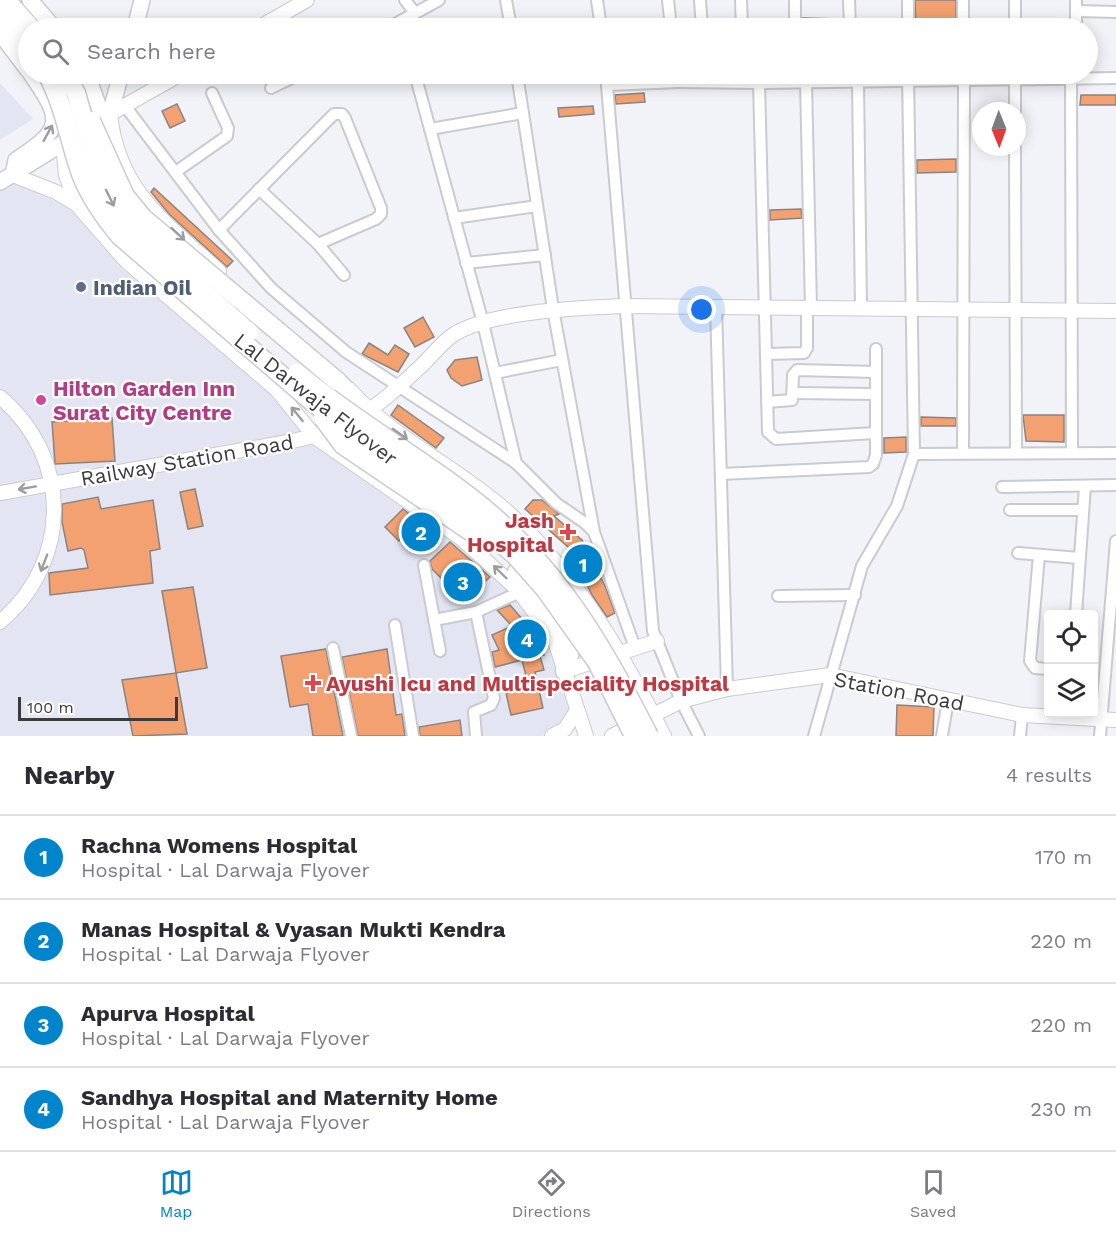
<!DOCTYPE html>
<meta charset="utf-8">
<style>
:root{--surface:#fff;--page:#f2f2f3;--text:#2b2b33;--muted:#7c7c81;--line:#e1e1e2;--accent:#0084cb}
body{margin:0;font-family:"Work Sans",sans-serif;background:var(--page);color:var(--text)}
.controls{position:absolute;right:18px;bottom:18px;display:grid;overflow:hidden;border-radius:6px;box-shadow:0 3px 15px #0003}
.controls button{width:54px;height:54px;display:grid;place-items:center;padding:0;border:0;border-bottom:2px solid var(--line);background:var(--surface);color:var(--text);font:30px sans-serif}
.compass{position:absolute;left:972px;top:102px;width:54px;height:54px;border-radius:50%;background:var(--surface);box-shadow:0 3px 15px #0003;rotate:179deg}
.scale{position:absolute;left:18px;bottom:15px;width:160px;box-sizing:border-box;padding-left:6px;border:3px solid #3a3b3c;border-top:0;font-size:16px;line-height:21px;white-space:nowrap;color:#3a3b3c;-webkit-text-stroke:4px #fff;paint-order:stroke}
.you{position:absolute;left:702px;top:310px;width:21px;height:21px;margin:-15px;border:4px solid #fff;border-radius:50%;background:#1a73e8;box-shadow:0 0 0 9px #1a73e833}
.badge{display:grid;place-items:center;width:39px;height:39px;border-radius:50%;background:var(--accent);color:#fff;font-size:20px;font-weight:700}
.pin{position:absolute;translate:-50% -50%;border:3px solid #fff;box-shadow:0 2px 6px #0006}
.list{margin:0;padding:0;list-style:none}
h2{display:flex;justify-content:space-between;align-items:center;height:78px;margin:0;padding:0 24px;font-size:26px}
h2 small{font-size:20px;font-weight:400;color:var(--muted)}
.list li{display:grid;grid-template-columns:39px 1fr auto;gap:18px;align-items:center;box-sizing:border-box;height:84px;padding:0 24px;border-top:2px solid var(--line)}
.list b{display:block;font-size:22px;white-space:nowrap}
.list p{margin:0;font-size:20px;white-space:nowrap;color:var(--muted)}
.list em{font-size:20px;font-style:normal;color:var(--muted)}
.icon{flex:none;width:33px;height:33px;fill:none;stroke:currentColor;stroke-width:2;stroke-linecap:round;stroke-linejoin:round}
.map{position:relative;flex:none;width:1116px;height:736px;overflow:hidden}
.search{position:absolute;background:var(--surface);box-shadow:0 3px 15px #0003;left:18px;right:18px;top:18px;height:66px;display:flex;align-items:center;gap:15px;box-sizing:border-box;padding:0 21px;border-radius:33px;color:var(--muted);font-size:22px}
.sheet{height:414px;background:var(--surface)}
nav{display:flex;justify-content:space-around;align-items:center;box-sizing:border-box;height:84px;border-top:2px solid var(--line);background:var(--surface);font-size:16px;color:var(--muted)}
nav a{display:grid;justify-items:center;gap:3px}
nav .on{color:var(--accent)}
.map>svg:first-child{display:block}
</style>
<div class="map">
<svg width="1116" height="736" viewBox="0 0 1116 736">
<rect width="100%" height="100%" fill="#f2f3f8"/>
<!-- built -->
<g fill="#e3e6f2">
<polygon points="0,83 33,119 0,140"/>
<polygon points="15,184 67,206 122,269 275,392 309,434 463,544 515,590 550,639 573,713 551,734 542,736 0,736 0,190"/>
</g>
<!-- building -->
<g fill="#f3a170" stroke="#888482" stroke-width="1.5">
<polygon points="915,0 956,0 956,28 916,28"/>
<polygon points="802,18 842,19 843,28 802,28"/>
<polygon points="644,93 645,102 616,104 615,95"/>
<polygon points="1081,95 1116,95 1116,105 1080,105"/>
<polygon points="177,104 185,121 170,128 162,111"/>
<polygon points="593,106 594,114 559,117 558,108"/>
<polygon points="956,159 956,172 917,173 917,160"/>
<polygon points="154,188 233,261 227,267 169,214 151,192"/>
<polygon points="801,209 802,218 770,220 770,210"/>
<polygon points="423,317 434,337 415,347 404,328"/>
<polygon points="369,343 388,355 395,345 409,354 398,372 362,354"/>
<polygon points="477,357 482,380 462,386 451,378 447,370 455,360"/>
<polygon points="398,405 444,438 436,448 391,415"/>
<polygon points="1023,415 1064,415 1064,442 1026,441"/>
<polygon points="921,417 956,418 956,426 921,426"/>
<polygon points="112,418 115,461 55,464 52,422"/>
<polygon points="906,437 906,452 884,453 884,438"/>
<polygon points="195,489 203,526 188,529 180,492"/>
<polygon points="98,497 101,509 153,500 160,549 150,551 153,583 50,595 49,573 88,568 84,550 81,548 68,551 62,522 62,504"/>
<polygon points="533,500 542,500 559,514 554,516 582,540 605,586 615,613 607,617 592,595 568,547 525,509"/>
<polygon points="403,509 430,530 417,543 407,533 399,541 385,527"/>
<polygon points="450,542 490,577 464,601 432,569 430,561"/>
<polygon points="193,587 207,668 176,673 162,591"/>
<polygon points="510,605 523,620 527,619 544,655 540,656 544,670 535,672 543,708 511,715 506,693 529,688 522,660 495,667 492,652 499,650 492,635 512,626 497,610"/>
<polygon points="326,649 326,650 343,736 313,736 308,704 290,707 281,656"/>
<polygon points="387,649 396,715 402,714 405,736 358,736 342,657"/>
<polygon points="176,673 187,734 133,736 122,680"/>
<polygon points="897,705 934,707 933,736 896,736"/>
<polygon points="460,720 462,736 420,736 419,727"/>
</g>
<g fill="none" stroke-linecap="round" stroke-linejoin="round">
<!-- minor casing -->
<g stroke="#cacbcf" stroke-width="14">
<g id="minor">
<polyline points="405,0 415,13"/>
<polyline points="506,0 511,28"/>
<polyline points="597,0 601,28"/>
<polyline points="668,0 671,28"/>
<polyline points="700,0 702,28"/>
<polyline points="741,0 742,28"/>
<polyline points="795,0 795,28"/>
<polyline points="849,0 850,28"/>
<polyline points="908,0 908,28"/>
<polyline points="963,0 963,28"/>
<polyline points="1076,0 1076,28"/>
<polyline points="1076,11 1116,12"/>
<polyline points="388,28 439,0"/>
<polyline points="1015,28 1015,0"/>
<polyline points="415,74 483,323 516,463"/>
<polyline points="517,74 553,309 594,532"/>
<polyline points="606,74 653,631 681,701 699,736"/>
<polyline points="677,74 678,82 759,83 1116,78"/>
<polyline points="1015,74 1015,111"/>
<polyline points="1071,80 1072,452"/>
<polyline points="806,82 811,308"/>
<polyline points="858,82 861,309"/>
<polyline points="759,83 768,432 776,439 875,433"/>
<polyline points="608,85 678,82"/>
<polyline points="271,88 300,74"/>
<polyline points="125,106 219,230 271,288 346,352 516,463 556,503 585,523 594,532 635,648"/>
<polyline points="430,129 523,113"/>
<polyline points="1015,147 1016,451"/>
<polyline points="177,171 227,136 228,128 212,93"/>
<polyline points="259,189 318,244 344,275"/>
<polyline points="454,218 537,206"/>
<polyline points="219,230 334,114 342,114 345,118 381,208 381,214 376,219 318,244"/>
<polyline points="466,263 545,255"/>
<polyline points="716,307 727,689"/>
<polyline points="767,354 804,353 807,348 807,308"/>
<polyline points="495,373 562,360"/>
<polyline points="794,393 876,394"/>
<polyline points="767,402 792,400 793,375 797,370 876,372"/>
<polyline points="963,453 964,74"/>
<polyline points="914,454 1116,453"/>
<polyline points="721,474 869,467 873,464 876,455 876,349"/>
<polyline points="1002,487 1116,485"/>
<polyline points="1010,510 1083,510"/>
<polyline points="1018,553 1080,558"/>
<polyline points="1039,555 1030,661 1035,668 1048,669"/>
<polyline points="424,565 440,651"/>
<polyline points="778,596 855,595"/>
<polyline points="1076,614 1085,486"/>
<polyline points="434,620 476,612 520,592"/>
<polyline points="395,625 413,736"/>
<polyline points="333,648 351,736"/>
<polyline points="476,736 474,712 491,705 494,698 476,612"/>
<polyline points="814,736 862,566 897,506 914,454 908,74"/>
<polyline points="942,736 948,700"/>
<polyline points="1020,736 1022,715"/>
<polyline points="1100,736 1116,541"/>
</g>
</g>
<!-- tertiary casing -->
<g stroke="#cacbcf" stroke-width="16">
<g id="tertiary">
<polyline points="258,28 307,0"/>
<path d="M181,74l-71,40c8,77 55,108 109,157"/>
<polyline points="63,144 66,175 76,204"/>
<polyline points="13,175 56,192 76,204 126,261 277,390 315,437 462,539 517,589 554,638 586,736"/>
<path d="M349,389c42,47 100,74 148,114 74,61 124,148 167,233"/>
<path d="M0,397c72,61 72,164 0,225"/>
<path d="M0,493l288,-51c63,-13 86,-32 132,-75 11,-10 21,-24 33,-32 36,-24 128,-27 171,-29l492,5"/>
<polyline points="565,671 657,641"/>
<polyline points="552,736 565,729 576,712"/>
<polyline points="612,736 681,701 727,689 830,675 1022,715 1116,720"/>
</g>
</g>
<!-- secondary casing -->
<g stroke="#cacbcf" stroke-width="18">
<g id="secondary">
<polyline points="30,0 54,28"/>
<polyline points="135,28 142,0"/>
<polyline points="0,33 28,70"/>
<polyline points="84,74 90,83 103,118"/>
<path d="M13,175l3,-15c48,-31 47,-40 15,-86"/>
<polyline points="0,182 110,114 121,74"/>
</g>
</g>
<!-- trunk casing -->
<g stroke="#cacbcf" stroke-width="21">
<g id="trunk">
<polyline points="6,0 31,28"/>
<polyline points="0,14 28,49"/>
<polyline points="337,381 351,396 350,409 340,425"/>
<polyline points="517,572 567,634 571,647 565,671"/>
</g>
</g>
<!-- minor -->
<use href="#minor" stroke="#fff" stroke-width="10"/>
<!-- tertiary -->
<use href="#tertiary" stroke="#fff" stroke-width="14"/>
<!-- secondary -->
<use href="#secondary" stroke="#fff" stroke-width="15"/>
<!-- trunk -->
<use href="#trunk" stroke="#fff" stroke-width="18"/>
<!-- trunk-bridge casing -->
<g stroke="#cacbcf" stroke-width="21" stroke-linecap="butt">
<g id="trunk-bridge">
<path d="M47,74c17,30 22,66 34,100 9,23 23,43 39,62l189,163 48,38 77,51 80,66 31,35 52,73 37,74"/>
<polyline points="65,74 76,93 100,179 114,208 134,231 249,332"/>
<polyline points="91,121 125,196 143,218 337,381"/>
<path d="M297,373c62,52 134,90 195,142 72,63 114,137 157,221"/>
<polyline points="323,418 343,445 473,533"/>
</g>
</g>
<!-- trunk-bridge -->
<use href="#trunk-bridge" stroke="#fff" stroke-width="18"/>
</g>
<!-- one-way arrows -->
<defs><path id="oneway-shaft" d="M-6 0H5M1.5-3L5.5 0L1.5 3" fill="none" stroke-width="1.6" stroke-linecap="round" stroke-linejoin="round" transform="scale(1.5)"/></defs>
<g stroke="#9c9d9e">
<use href="#oneway-shaft" transform="translate(48 133) rotate(-61)"/>
<use href="#oneway-shaft" transform="translate(110 198) rotate(64)"/>
<use href="#oneway-shaft" transform="translate(178 234) rotate(42)"/>
<use href="#oneway-shaft" transform="translate(297 414) rotate(-129)"/>
<use href="#oneway-shaft" transform="translate(400 434) rotate(35)"/>
<use href="#oneway-shaft" transform="translate(27 488) rotate(170)"/>
<use href="#oneway-shaft" transform="translate(44 563) rotate(111)"/>
<use href="#oneway-shaft" transform="translate(500 572) rotate(-136)"/>
</g>
<!-- markers -->
<circle fill="#5c6f8a" stroke="#fff" stroke-width="2" cx="81" cy="287" r="6"/>
<circle fill="#d1479c" stroke="#fff" stroke-width="2" cx="41" cy="400" r="6"/>
<g fill="#e0444e" stroke="#fff" stroke-width="2">
<path d="M565 523h6v6h6v6h-6v6h-6v-6h-6v-6h6z"/>
<path d="M310 674h6v6h6v6h-6v6h-6v-6h-6v-6h6z"/>
</g>
<g text-anchor="middle" dominant-baseline="central" stroke-width="4.5" stroke-linejoin="round" paint-order="stroke">
<!-- service labels -->
<g font-size="21" font-weight="bold" fill="#4e5e75" stroke="#fff" text-anchor="start">
<text x="93" y="287">Indian Oil</text>
</g>
<!-- hotel labels -->
<g font-size="21" font-weight="bold" fill="#b23c85" stroke="#fff" text-anchor="start">
<text x="53" y="388">Hilton Garden Inn<tspan x="53" dy="24">Surat City Centre</tspan></text>
</g>
<!-- street labels -->
<g font-size="21" fill="#3a3b3c" stroke="#fff">
<text transform="translate(316 399) rotate(38)">Lal Darwaja Flyover</text>
<text transform="translate(187 460) rotate(-10)">Railway Station Road</text>
<text transform="translate(899 691) rotate(11)">Station Road</text>
</g>
<!-- health labels -->
<g font-size="21" font-weight="bold" fill="#be3a42" stroke="#fff" text-anchor="end">
<text x="554" y="520">Jash<tspan x="554" dy="24">Hospital</tspan></text>
<text x="326" y="683" text-anchor="start">Ayushi Icu and Multispeciality Hospital</text>
</g>
</g>
</svg>
<div class="controls">
<button><svg class="icon" aria-label="locate" viewBox="0 0 24 24"><circle cx="12" cy="12" r="6"/><path d="M12 2v4M12 18v4M2 12h4M18 12h4"/></svg></button>
<button><svg class="icon" aria-label="layers" viewBox="0 0 24 24"><path d="M12 4l9 5-9 5-9-5zM3 14l9 5 9-5"/></svg></button>
</div>
<svg class="compass" viewBox="-18 -18 36 36"><path d="M0-13l5 13h-10z" fill="#e53935"/><path d="M0 13l5-13h-10z" fill="#7c7c81"/></svg>
<div class="scale">100 m</div>
<div class="you"></div>
<div class="pin badge" style="left:583px;top:564px">1</div>
<div class="pin badge" style="left:421px;top:532px">2</div>
<div class="pin badge" style="left:463px;top:582px">3</div>
<div class="pin badge" style="left:527px;top:639px">4</div>
<div class="search"><svg class="icon" aria-label="search" viewBox="0 0 24 24"><circle cx="10" cy="10" r="6"/><path d="M15 15l6 6"/></svg>Search here</div>
</div>
<section class="sheet">
<h2>Nearby<small>4 results</small></h2>
<ul class="list">
<li><span class="badge">1</span><div><b>Rachna Womens Hospital</b><p>Hospital · Lal Darwaja Flyover</p></div><em>170 m</em></li>
<li><span class="badge">2</span><div><b>Manas Hospital &amp; Vyasan Mukti Kendra</b><p>Hospital · Lal Darwaja Flyover</p></div><em>220 m</em></li>
<li><span class="badge">3</span><div><b>Apurva Hospital</b><p>Hospital · Lal Darwaja Flyover</p></div><em>220 m</em></li>
<li><span class="badge">4</span><div><b>Sandhya Hospital and Maternity Home</b><p>Hospital · Lal Darwaja Flyover</p></div><em>230 m</em></li>
</ul>
</section>
<nav>
<a class="on"><svg class="icon" aria-label="map" viewBox="0 0 24 24"><path d="M3 6l6-2 6 2 6-2v14l-6 2-6-2-6 2zM9 4v14M15 6v14"/></svg>Map</a>
<a><svg class="icon" aria-label="directions" viewBox="0 0 24 24"><path d="M12 3l9 9-9 9-9-9zM9 14v-3h6M13 9l2 2-2 2"/></svg>Directions</a>
<a><svg class="icon" aria-label="saved" viewBox="0 0 24 24"><path d="M7 4h10v16l-5-4-5 4z"/></svg>Saved</a>
</nav>
